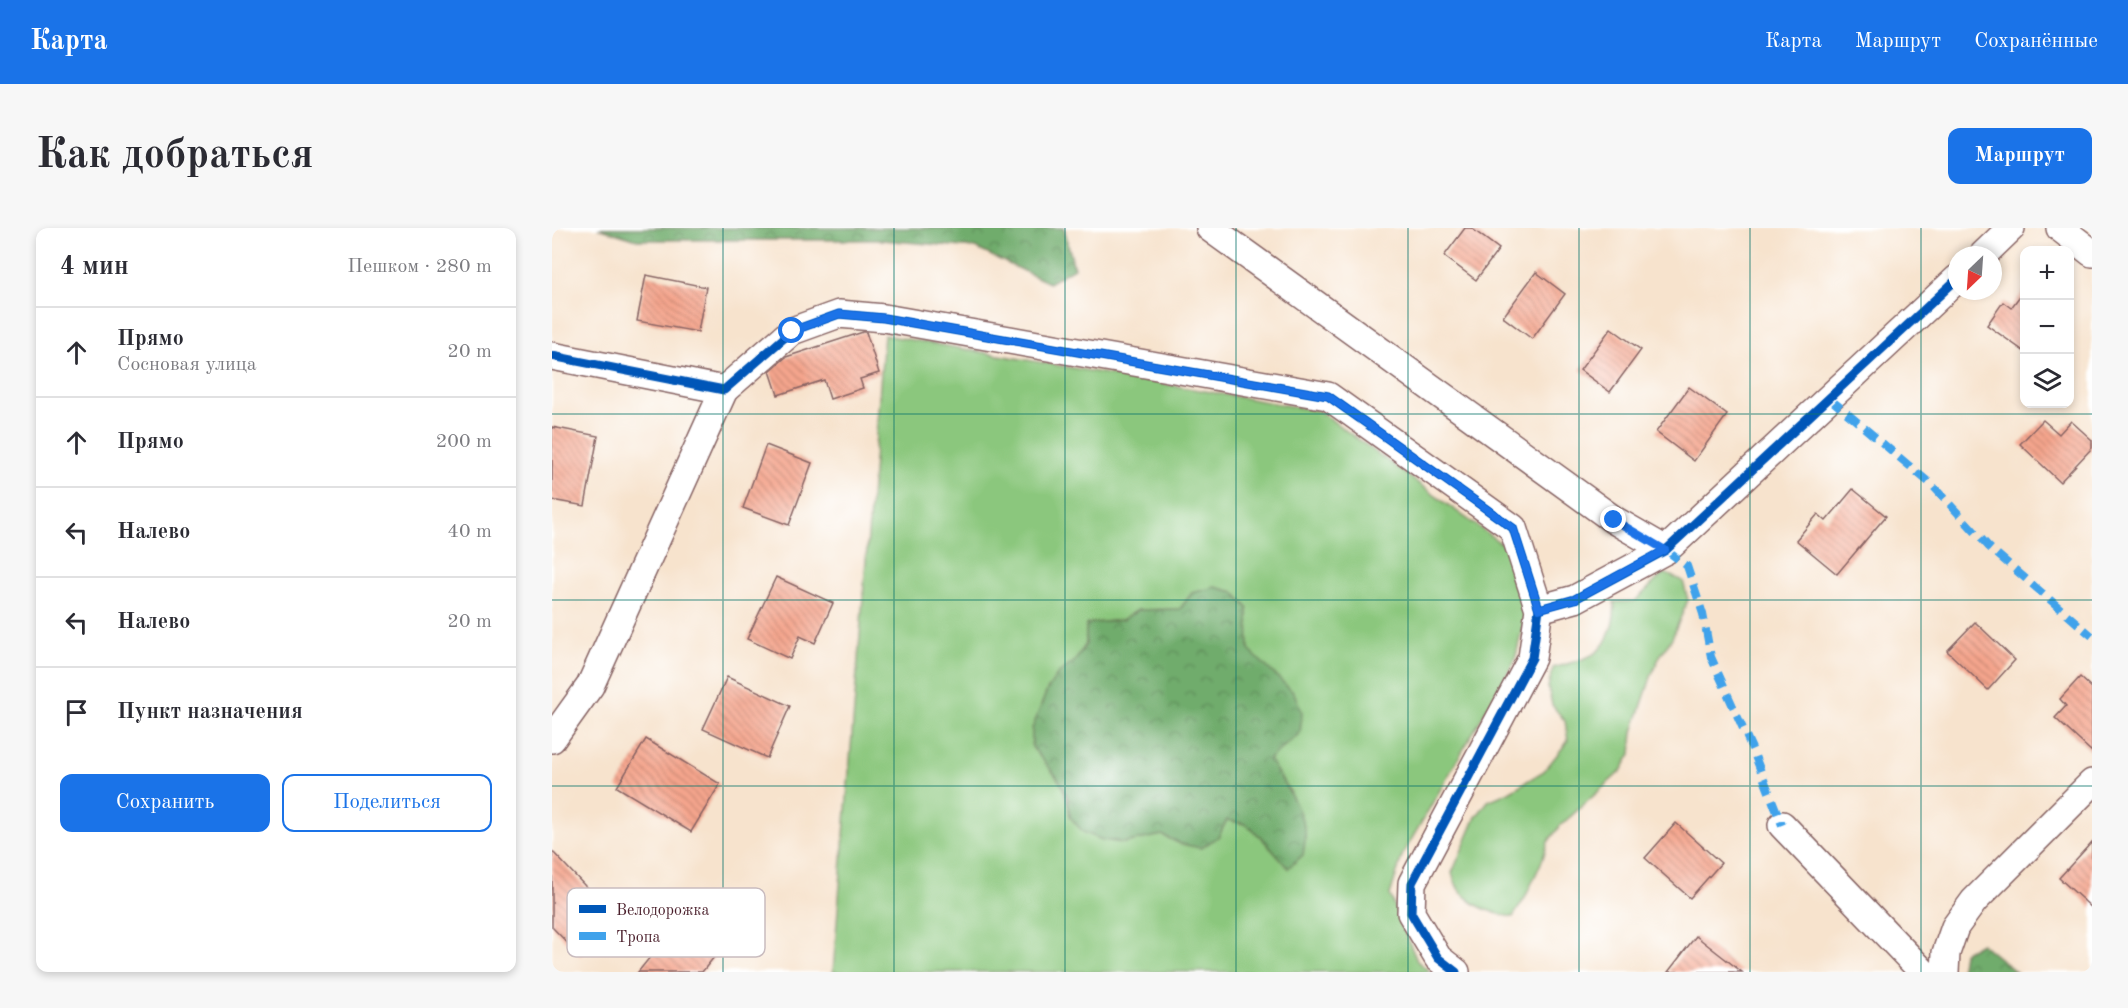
<!DOCTYPE html>
<html lang="ru">
<meta charset="utf-8">
<style>
:root{--surface:#fff;--page:#f7f7f7;--text:#2b2b33;--muted:#7c7c81;--line:#e1e1e2;--accent:#1a73e8}
body{margin:0;font-family:"Old Standard TT",serif;background:var(--page);color:var(--text)}
.controls{position:absolute;right:18px;top:18px;display:grid;overflow:hidden;border-radius:12px;box-shadow:0 3px 9px #0003}
.controls button{width:54px;height:54px;display:grid;place-items:center;padding:0;border:0;border-bottom:2px solid var(--line);background:var(--surface);color:var(--text);font:30px sans-serif}
.compass{position:absolute;left:1396px;top:18px;width:54px;height:54px;border-radius:50%;background:var(--surface);box-shadow:0 3px 9px #0003;rotate:205deg}
.stop{position:absolute;width:18px;height:18px;margin:-14px;border:4px solid #1a73e8;border-radius:50%;background:#fff}
.stop.end{background:#1a73e8;border-color:#fff;box-shadow:0 2px 6px #0008}
.list{margin:0;padding:0;list-style:none}
h2{display:flex;justify-content:space-between;align-items:center;height:78px;margin:0;padding:0 24px;font-size:26px}
h2 small{font-size:20px;font-weight:400;color:var(--muted)}
.list li{display:grid;grid-template-columns:39px 1fr auto;gap:18px;align-items:center;box-sizing:border-box;height:90px;padding:0 24px;border-top:2px solid var(--line)}
.list b{display:block;font-size:22px;white-space:nowrap}
.list p{margin:0;font-size:20px;white-space:nowrap;color:var(--muted)}
.list em{font-size:20px;font-style:normal;color:var(--muted)}
.actions{display:flex;gap:12px;padding:18px 24px}
.actions a{flex:1;padding:14px 0;border:2px solid var(--accent);border-radius:12px;text-align:center;font-size:21px;color:var(--accent)}
.actions .main{background:var(--accent);color:#fff}
.icon{flex:none;width:33px;height:33px;fill:none;stroke:currentColor;stroke-width:2;stroke-linecap:round;stroke-linejoin:round}
.map{position:relative;flex:none;width:1540px;height:744px;overflow:hidden;border-radius:12px}
header{display:flex;align-items:center;gap:36px;box-sizing:border-box;height:84px;padding:0 30px;background:var(--accent);color:#fff}
header strong{font-size:28px}
nav{display:flex;gap:33px;margin-inline-start:auto;font-size:21px}
.intro{display:flex;align-items:center;justify-content:space-between;box-sizing:border-box;height:144px;padding:0 36px}
h1{margin:0;font-size:42px}
.button{padding:15px 27px;border-radius:12px;background:var(--accent);color:#fff;font-size:21px;font-weight:700}
main{display:flex;gap:36px;padding:0 36px}
aside{flex:1;background:var(--surface);border-radius:12px;box-shadow:0 3px 9px #0003}
.map>svg:first-child{display:block}
</style>
<header>
<strong>Карта</strong>
<nav><a>Карта</a><a>Маршрут</a><a>Сохранённые</a></nav>
</header>
<div class="intro"><h1>Как добраться</h1><a class="button">Маршрут</a></div>
<main>
<aside>
<h2>4 мин<small>Пешком · 280 m</small></h2>
<ul class="list">
<li><svg class="icon" aria-label="ahead" viewBox="0 0 24 24"><path d="M12 20V5M6 11l6-6 6 6"/></svg><div><b>Прямо</b><p>Сосновая улица</p></div><em>20 m</em></li>
<li><svg class="icon" aria-label="ahead" viewBox="0 0 24 24"><path d="M12 20V5M6 11l6-6 6 6"/></svg><div><b>Прямо</b></div><em>200 m</em></li>
<li><svg class="icon" aria-label="left" viewBox="0 0 24 24"><path d="M17 20v-9H6M10 6l-5 5 5 5"/></svg><div><b>Налево</b></div><em>40 m</em></li>
<li><svg class="icon" aria-label="left" viewBox="0 0 24 24"><path d="M17 20v-9H6M10 6l-5 5 5 5"/></svg><div><b>Налево</b></div><em>20 m</em></li>
<li><svg class="icon" aria-label="arrive" viewBox="0 0 24 24"><path d="M6 21V4h12l-3 4 3 4H6"/></svg><div><b>Пункт назначения</b></div></li>
</ul>
<div class="actions"><a class="main">Сохранить</a><a>Поделиться</a></div>
</aside>
<div class="map">
<svg width="1540" height="744" viewBox="0 0 1540 744">
<defs>
<pattern id="forest-crowns" width="20" height="18" patternUnits="userSpaceOnUse" patternTransform="scale(1.5)"><rect width="20" height="18" fill="#70ac6c"/><path d="M2 6a3 3 0 1 1 6 0M12 15a3 3 0 1 1 6 0" fill="none" stroke="#5e8b59"/></pattern>
<pattern id="building-back-hatch" width="6" height="6" patternUnits="userSpaceOnUse" patternTransform="scale(1.5)"><rect width="6" height="6" fill="#f5a58d"/><path d="M-1 5l2 2M0 0l6 6M5-1l2 2" fill="none" stroke="#c88673"/></pattern>
</defs>
<rect width="100%" height="100%" fill="#fff"/>
<filter id="ink" filterUnits="userSpaceOnUse"><feTurbulence type="fractalNoise" baseFrequency=".0167" numOctaves="2"/><feDisplacementMap in="SourceGraphic" scale="12" xChannelSelector="R" yChannelSelector="G"/><feConvolveMatrix kernelMatrix="1 2 1 2 8 2 1 2 1" color-interpolation-filters="sRGB"/></filter>
<filter id="wash" filterUnits="userSpaceOnUse"><feTurbulence type="fractalNoise" baseFrequency=".008" numOctaves="4" result="noise"/><feDisplacementMap in="SourceGraphic" scale="24" xChannelSelector="R" yChannelSelector="G"/><feGaussianBlur stdDeviation="1.35" result="paint"/><feColorMatrix in="noise" values="0 0 0 0 0 0 0 0 0 0 0 0 0 0 0 0 0 1.4 0 .05"/><feComposite in="paint" operator="in"/></filter>
<g filter="url(#wash)">
<rect width="100%" height="100%" fill="#f7e3cd"/>
<!-- green -->
<g fill="#8bc77d" stroke="#6a7354" stroke-width="1.5" fill-rule="evenodd">
<path d="M332,107l435,76 187,136 21,60 -12,53 -113,196 -12,39 27,66 14,11h-598zM663,360l19,4 14,16v42l16,16 36,67 -32,26 23,34 -3,75 -27,-31 -16,-13 -18,-5 -9,18 -37,7 -19,-9 -39,8 -53,-26c-4,-35 -16,-44 -38,-70l26,-73 17,-12 11,-18v-20l36,-4 16,-10 42,-1 12,-16z"/>
<path d="M1112,345l19,8 5,19 -16,38 -12,18 -8,18 -19,58 -2,22 -10,17 -61,55 -12,16 -6,19 -17,37 -12,19c-19,-3 -40,-10 -53,-26 -4,-4 -6,-12 -8,-18l24,-56 12,-16 21,-9 35,-21 24,-30 -3,-20 -13,-16 -4,-18 5,-19c31,-10 49,-8 59,-42 2,-9 4,-15 2,-24l21,-1z"/>
</g>
<!-- forest -->
<g fill="url(#forest-crowns)" stroke="#5d664c" stroke-width="1.5">
<polygon points="46,0 512,0 522,40 497,55 423,20 330,12 85,12"/>
<path d="M663,359l19,5 14,16 1,42 45,43 8,19 -2,21 -31,26c13,23 31,45 36,72 1,7 -1,16 -2,24l-15,13 -27,-31 -16,-13 -18,-4 -9,17 -17,11 -20,-4 -19,-9 -39,8 -21,-3 -19,-8 -13,-15 -2,-20 -11,-20 -25,-30v-18l15,-39 11,-16 17,-13 11,-17v-20l36,-4 16,-10 42,-1 12,-16z"/>
<polygon points="1429,715 1464,744 1408,744 1411,725"/>
</g>
<g id="blocks">
<!-- building -->
<g fill="url(#building-back-hatch)">
<polygon points="913,0 919,0 947,21 924,52 892,28"/>
<polygon points="984,44 1013,66 980,111 951,89"/>
<polygon points="94,47 154,59 146,104 85,93"/>
<polygon points="1473,61 1473,124 1435,97 1451,74 1459,80"/>
<polygon points="1059,100 1089,122 1058,164 1028,142"/>
<polygon points="311,104 314,104 327,145 308,151 311,160 278,171 272,152 226,167 218,143 234,129"/>
<polygon points="1137,159 1175,187 1142,233 1104,204"/>
<polygon points="1491,192 1507,206 1519,193 1540,212 1540,220 1508,254 1468,216"/>
<polygon points="0,199 46,208 33,278 0,272"/>
<polygon points="214,217 260,235 237,297 191,280"/>
<polygon points="1301,261 1334,288 1285,346 1244,312 1266,286 1274,293"/>
<polygon points="224,349 281,375 263,415 248,408 238,431 195,411"/>
<polygon points="1423,394 1463,432 1436,462 1395,423"/>
<polygon points="175,449 238,478 215,530 151,501"/>
<polygon points="1528,449 1540,460 1540,524 1503,490 1514,478 1508,471"/>
<polygon points="94,511 168,556 139,604 65,559"/>
<polygon points="1124,595 1169,635 1138,670 1093,630"/>
<polygon points="1540,614 1540,680 1507,650"/>
<polygon points="0,623 65,692 28,728 0,699"/>
<polygon points="132,687 171,718 150,744 86,744"/>
<polygon points="1144,708 1190,744 1116,744"/>
</g>
</g>
</g>
<g filter="url(#ink)">
<use href="#blocks" fill-opacity="0" stroke="#876464" stroke-width="1.5"/>
<g fill="none" stroke-linecap="round" stroke-linejoin="round">
<!-- minor casing -->
<g stroke="#876464" stroke-width="30">
<g id="minor">
<polyline points="658,0 1062,292 1114,322"/>
<polyline points="1508,0 1540,25"/>
<polyline points="1431,27 1459,0"/>
<polyline points="0,128 172,162 240,103 287,86 332,90 776,168 961,300 987,381 980,430 860,655 859,685 886,730 904,744"/>
<polyline points="987,381 1023,371 1114,322 1405,51"/>
<polyline points="0,511 38,458 172,162"/>
<polyline points="1230,597 1371,744"/>
<polyline points="1393,744 1394,725 1403,699 1422,673 1540,555"/>
</g>
</g>
<!-- minor -->
<use href="#minor" stroke="#fff" stroke-width="27"/>
<!-- quiet -->
<g stroke="#40a2eb" stroke-width="8" stroke-dasharray="15 8" stroke-linecap="butt">
<polyline points="1277,170 1380,257 1437,319 1540,408"/>
<polyline points="1114,322 1135,338 1151,386 1159,429 1201,523 1230,597"/>
</g>
<!-- cycleway casing -->
<g stroke="#fff" stroke-width="13">
<g id="cycleway">
<polyline points="0,128 172,162 240,103 287,86 332,90 776,168 961,300 987,381 980,430 860,655 859,685 886,730 904,744"/>
<polyline points="987,381 1023,371 1114,322 1405,51"/>
</g>
</g>
<!-- cycleway -->
<use href="#cycleway" stroke="#0057b8" stroke-width="9"/>
</g>
</g>
<g fill="none" stroke-linecap="round" stroke-linejoin="round" filter="url(#ink)">
<!-- route -->
<polyline stroke="#1a73e8" stroke-width="8" points="240,103 287,86 332,90 776,168 961,300 987,381 1023,371 1113,322 1062,292"/>
</g>
<!-- grid -->
<path fill="none" stroke="#0f766e" stroke-width="1.5" stroke-opacity="0.55" d="M171,0v744M342,0v744M513,0v744M684,0v744M856,0v744M1027,0v744M1198,0v744M1369,0v744M0,186h1540M0,372h1540M0,558h1540"/>
<!-- legend -->
<rect x="15" y="660" width="198" height="69" rx="9" fill="#fff" stroke="#c9bcbf" stroke-width="1.5"/>
<rect x="27" y="677" width="27" height="8" fill="#0057b8"/>
<rect x="27" y="704" width="27" height="8" fill="#40a2eb"/>
<g font-size="16" fill="#4a1f2b">
<text x="64" y="687">Велодорожка</text>
<text x="64" y="714">Тропа</text>
</g>
</svg>
<div class="controls">
<button>+</button>
<button>−</button>
<button><svg class="icon" aria-label="layers" viewBox="0 0 24 24"><path d="M12 4l9 5-9 5-9-5zM3 14l9 5 9-5"/></svg></button>
</div>
<svg class="compass" viewBox="-18 -18 36 36"><path d="M0-13l5 13h-10z" fill="#e53935"/><path d="M0 13l5-13h-10z" fill="#7c7c81"/></svg>
<div class="stop" style="left:240px;top:103px"></div>
<div class="stop end" style="left:1062px;top:292px"></div>
</div>
</main>
